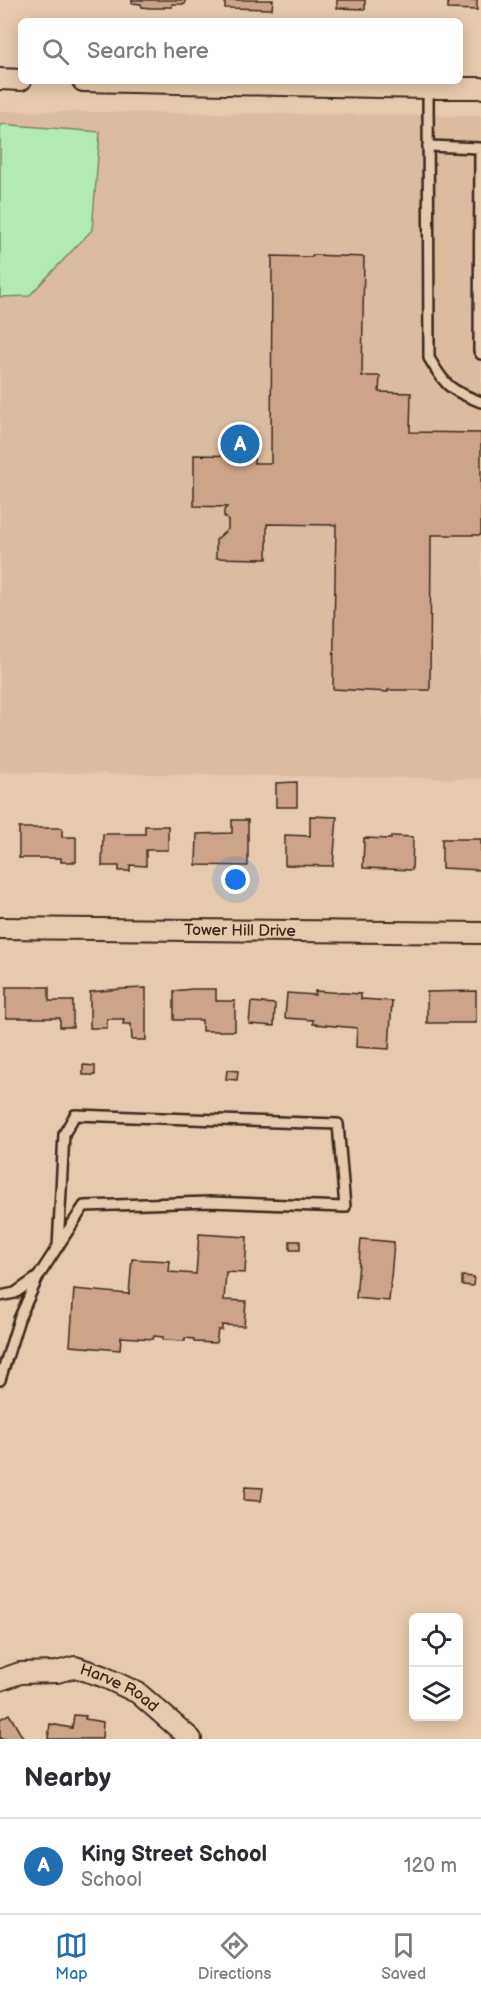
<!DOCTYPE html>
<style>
:root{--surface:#fff;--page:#f7f7f7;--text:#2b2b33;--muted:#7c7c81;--line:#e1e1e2;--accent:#1f6fb2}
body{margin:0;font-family:"Balsamiq Sans",sans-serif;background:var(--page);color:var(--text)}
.controls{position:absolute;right:18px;bottom:18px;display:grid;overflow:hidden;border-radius:9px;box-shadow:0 3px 15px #0003}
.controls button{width:54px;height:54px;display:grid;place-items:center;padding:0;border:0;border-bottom:2px solid var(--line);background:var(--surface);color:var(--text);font:30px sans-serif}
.you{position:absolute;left:236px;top:880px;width:21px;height:21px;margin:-15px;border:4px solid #fff;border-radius:50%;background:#1a73e8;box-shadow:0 0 0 9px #1a73e833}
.badge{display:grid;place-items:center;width:39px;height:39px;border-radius:50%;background:var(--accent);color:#fff;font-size:20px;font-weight:700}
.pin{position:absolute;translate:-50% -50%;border:3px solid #fff;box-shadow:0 2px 6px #0006}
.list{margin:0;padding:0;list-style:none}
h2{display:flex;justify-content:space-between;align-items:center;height:78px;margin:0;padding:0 24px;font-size:26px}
h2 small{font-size:20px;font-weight:400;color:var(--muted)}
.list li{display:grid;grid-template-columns:39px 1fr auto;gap:18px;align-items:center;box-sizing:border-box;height:96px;padding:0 24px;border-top:2px solid var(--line)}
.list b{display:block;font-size:22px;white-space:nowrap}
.list p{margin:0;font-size:20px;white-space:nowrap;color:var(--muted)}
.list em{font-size:20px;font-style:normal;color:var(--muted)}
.icon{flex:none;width:33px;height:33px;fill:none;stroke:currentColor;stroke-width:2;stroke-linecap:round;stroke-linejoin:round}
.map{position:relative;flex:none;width:481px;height:1739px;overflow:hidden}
.search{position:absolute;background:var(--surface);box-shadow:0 3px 15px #0003;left:18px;right:18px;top:18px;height:66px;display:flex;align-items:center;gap:15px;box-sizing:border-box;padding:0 21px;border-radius:9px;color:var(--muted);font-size:22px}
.sheet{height:174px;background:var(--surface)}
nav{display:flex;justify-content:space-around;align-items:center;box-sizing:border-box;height:84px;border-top:2px solid var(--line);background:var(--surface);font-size:16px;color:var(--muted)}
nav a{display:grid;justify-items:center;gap:3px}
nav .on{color:var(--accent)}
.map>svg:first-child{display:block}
</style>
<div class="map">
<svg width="481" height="1739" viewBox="0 0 481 1739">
<rect width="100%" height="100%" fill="#e6caad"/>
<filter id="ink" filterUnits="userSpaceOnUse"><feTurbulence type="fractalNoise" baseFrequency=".0167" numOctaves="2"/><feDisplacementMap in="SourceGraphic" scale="12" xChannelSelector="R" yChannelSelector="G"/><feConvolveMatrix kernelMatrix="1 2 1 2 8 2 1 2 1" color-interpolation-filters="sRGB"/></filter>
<g filter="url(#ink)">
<!-- built -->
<polygon fill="#dcbc9f" points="0,111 481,116 481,779 0,772"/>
<!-- green -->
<polygon fill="#b2ebb0" stroke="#768a67" stroke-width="1.5" points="0,124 100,132 92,230 29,296 0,297"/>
<!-- building -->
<g fill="#cea488" stroke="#3b2a1e" stroke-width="1.5">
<polygon points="132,0 185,0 185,4 172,4 172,7 164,7 164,8 150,8 142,7 141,4 132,3"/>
<polygon points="225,0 273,0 272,9 225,8"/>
<polygon points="337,0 365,0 365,9 337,8"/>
<polygon points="448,0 477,0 477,10 448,9"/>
<polygon points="312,255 364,257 362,376 380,376 379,392 411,393 410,432 481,433 481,535 431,535 430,690 388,690 388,692 333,689 336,525 267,524 267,559 216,558 216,540 228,529 228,520 224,516 224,510 227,507 194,506 194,455 254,456 254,463 271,463 272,256 312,257"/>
<polygon points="297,782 297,807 276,807 276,783"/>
<polygon points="310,816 337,817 333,866 285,865 285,835 310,836"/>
<polygon points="232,820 248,820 248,866 196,865 197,834 232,833"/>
<polygon points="145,826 168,826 168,850 146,850 146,866 130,865 130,871 119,871 119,866 102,866 103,834 145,834"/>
<polygon points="19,828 62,828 62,837 76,837 76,862 61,862 61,858 19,858"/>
<polygon points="391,836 413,837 412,870 363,868 364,838 391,839"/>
<polygon points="442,839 481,839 481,870 442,868"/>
<polygon points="6,987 49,987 49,1001 73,1001 73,1027 60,1027 60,1018 6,1018"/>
<polygon points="146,988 146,1040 132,1040 131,1024 123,1024 124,1019 107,1019 107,1028 90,1028 90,992 121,989"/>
<polygon points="192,989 216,989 216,1001 235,1001 235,1031 202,1031 202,1020 174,1020 174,991"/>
<polygon points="315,991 361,994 361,999 392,1001 389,1049 356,1047 357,1028 313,1024 313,1020 285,1018 287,993 315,995"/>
<polygon points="476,991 476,1023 427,1023 427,992"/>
<polygon points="251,1002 275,1004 274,1026 249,1024"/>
<polygon points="83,1065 95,1066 95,1075 83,1075"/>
<polygon points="227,1070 238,1071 237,1080 226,1079"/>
<polygon points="199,1234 247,1237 245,1273 226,1272 224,1300 246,1301 244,1326 222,1325 222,1330 218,1330 216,1343 194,1342 194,1339 185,1338 185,1341 163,1340 163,1337 154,1336 153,1339 121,1337 120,1350 70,1346 74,1289 129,1294 132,1259 170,1261 169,1272 196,1274"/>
<polygon points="361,1239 394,1242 389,1301 356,1298"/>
<rect x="290" y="1241" width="10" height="9"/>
<polygon points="462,1276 474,1277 473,1286 462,1285"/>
<polygon points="245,1487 263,1488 261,1501 244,1500"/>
<polygon points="9,1714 20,1733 25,1739 0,1739 0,1719"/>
<polygon points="74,1715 86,1716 85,1719 103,1722 102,1739 48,1739 50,1724 72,1728"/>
</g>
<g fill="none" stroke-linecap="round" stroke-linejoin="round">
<!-- service casing -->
<g stroke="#3b2a1e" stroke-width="14">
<g id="service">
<path d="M428,88l1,270c17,29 21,32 52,44"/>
<polyline points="428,146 480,148 479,351 481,354"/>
<polyline points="38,1277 84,1206 209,1202 345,1207 338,1124 75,1115 64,1134 58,1247"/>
<polyline points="0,1296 15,1293 38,1277 19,1319 0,1380"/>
</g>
</g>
<!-- minor casing -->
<g stroke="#3b2a1e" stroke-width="24">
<g id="minor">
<polyline points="0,79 21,80"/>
<polyline points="83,81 428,88 481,88"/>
<path id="s1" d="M0,928l481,5"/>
<path id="s2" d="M0,1680l20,-7 37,-1 18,-5 27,9 36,17 53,46"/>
</g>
</g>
<!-- service -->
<use href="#service" stroke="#e6caad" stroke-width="9"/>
<!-- minor -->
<use href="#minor" stroke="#e6caad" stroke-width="20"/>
</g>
</g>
<g text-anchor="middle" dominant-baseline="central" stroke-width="6" stroke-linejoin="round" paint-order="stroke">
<!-- street labels -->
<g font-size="16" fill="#3b2a1e" stroke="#e6caad">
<text stroke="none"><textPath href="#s1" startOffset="240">Tower Hill Drive</textPath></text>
<text stroke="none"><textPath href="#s2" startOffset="126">Harve Road</textPath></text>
</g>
</g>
</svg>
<div class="controls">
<button><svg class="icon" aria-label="locate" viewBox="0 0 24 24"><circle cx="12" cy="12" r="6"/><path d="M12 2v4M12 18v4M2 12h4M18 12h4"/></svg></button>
<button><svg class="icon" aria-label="layers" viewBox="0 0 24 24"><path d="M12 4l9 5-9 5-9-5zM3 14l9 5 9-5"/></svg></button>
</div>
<div class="you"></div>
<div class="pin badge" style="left:240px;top:444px">A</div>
<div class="search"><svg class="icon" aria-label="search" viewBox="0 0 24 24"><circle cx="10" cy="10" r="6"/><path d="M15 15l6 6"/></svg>Search here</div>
</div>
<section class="sheet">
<h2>Nearby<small></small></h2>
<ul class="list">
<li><span class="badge">A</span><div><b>King Street School</b><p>School</p></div><em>120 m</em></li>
</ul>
</section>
<nav>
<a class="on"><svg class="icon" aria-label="map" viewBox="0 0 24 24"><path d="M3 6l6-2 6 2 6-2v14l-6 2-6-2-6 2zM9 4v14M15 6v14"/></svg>Map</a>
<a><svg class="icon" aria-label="directions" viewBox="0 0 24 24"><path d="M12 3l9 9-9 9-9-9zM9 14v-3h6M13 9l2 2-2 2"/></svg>Directions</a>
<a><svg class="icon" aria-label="saved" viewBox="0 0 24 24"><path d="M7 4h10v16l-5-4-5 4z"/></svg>Saved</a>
</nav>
